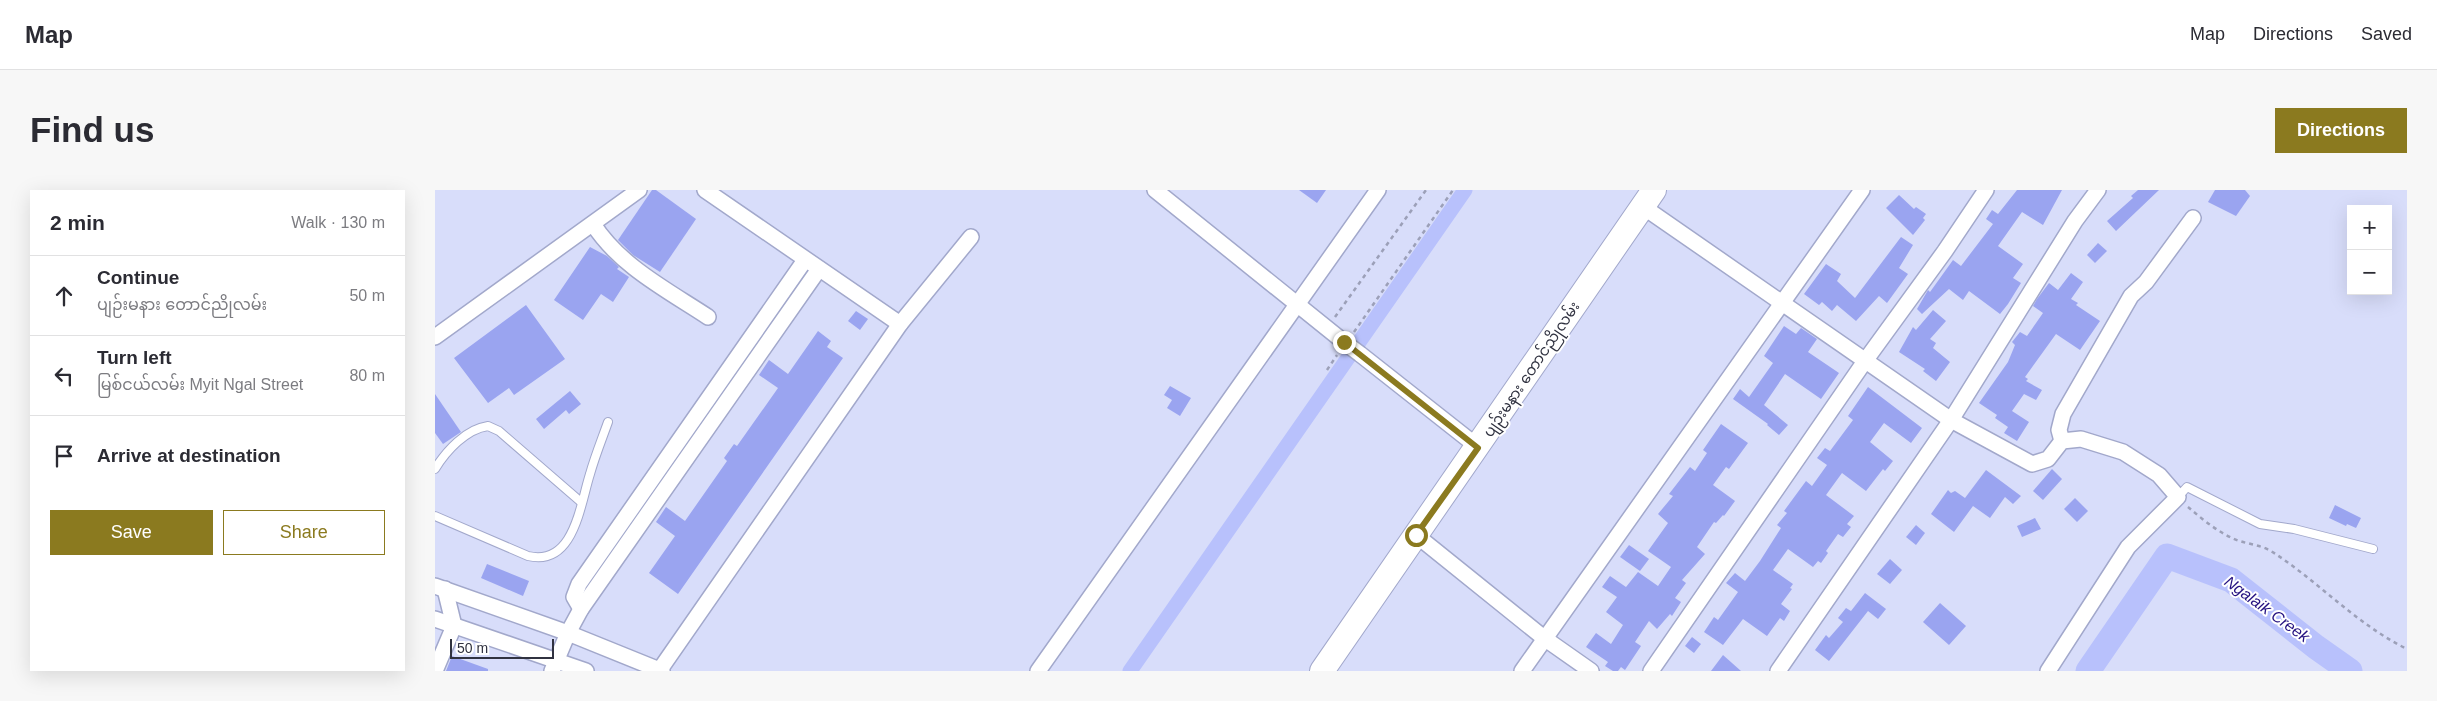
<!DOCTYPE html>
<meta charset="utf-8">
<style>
:root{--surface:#fff;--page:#f7f7f7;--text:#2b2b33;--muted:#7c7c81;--line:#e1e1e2;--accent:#8b7a1f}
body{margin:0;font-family:Arial,"Noto Sans Myanmar",sans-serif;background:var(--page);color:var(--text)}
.controls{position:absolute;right:15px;top:15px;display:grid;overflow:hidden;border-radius:0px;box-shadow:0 5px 20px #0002}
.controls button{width:45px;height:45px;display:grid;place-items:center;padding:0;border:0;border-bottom:1px solid var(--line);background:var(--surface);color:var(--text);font:25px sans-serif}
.scale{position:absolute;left:15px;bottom:12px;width:104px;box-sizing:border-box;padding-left:5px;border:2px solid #303240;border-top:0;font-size:14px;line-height:18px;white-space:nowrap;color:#303240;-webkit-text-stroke:4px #fff;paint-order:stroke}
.stop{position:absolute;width:15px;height:15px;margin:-11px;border:4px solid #8b7a1f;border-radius:50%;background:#fff}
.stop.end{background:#8b7a1f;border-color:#fff;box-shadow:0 1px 5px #0008}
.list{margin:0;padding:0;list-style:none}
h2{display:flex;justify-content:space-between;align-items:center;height:65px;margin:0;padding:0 20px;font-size:21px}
h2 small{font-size:16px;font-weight:400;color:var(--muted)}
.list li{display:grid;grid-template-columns:32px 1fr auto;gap:15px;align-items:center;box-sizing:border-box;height:80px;padding:0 20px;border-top:1px solid var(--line)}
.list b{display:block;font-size:19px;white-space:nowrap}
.list p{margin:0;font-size:16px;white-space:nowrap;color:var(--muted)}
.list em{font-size:16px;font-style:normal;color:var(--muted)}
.actions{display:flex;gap:10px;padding:15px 20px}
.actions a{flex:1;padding:11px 0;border:1px solid var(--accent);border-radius:0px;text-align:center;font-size:18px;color:var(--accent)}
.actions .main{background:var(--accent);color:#fff}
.icon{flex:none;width:28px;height:28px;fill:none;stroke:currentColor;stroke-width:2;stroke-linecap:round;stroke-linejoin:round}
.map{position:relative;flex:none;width:1972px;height:481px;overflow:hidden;border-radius:0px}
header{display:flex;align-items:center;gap:30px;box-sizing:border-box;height:70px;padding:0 25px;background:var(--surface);border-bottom:1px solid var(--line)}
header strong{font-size:24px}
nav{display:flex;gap:28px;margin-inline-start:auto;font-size:18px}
.intro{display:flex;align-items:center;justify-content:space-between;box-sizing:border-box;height:120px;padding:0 30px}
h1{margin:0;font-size:35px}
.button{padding:12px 22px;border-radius:0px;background:var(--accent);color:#fff;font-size:18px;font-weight:700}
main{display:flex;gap:30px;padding:0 30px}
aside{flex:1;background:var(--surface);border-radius:0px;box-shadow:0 5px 20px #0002}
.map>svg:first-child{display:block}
</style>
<header>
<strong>Map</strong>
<nav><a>Map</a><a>Directions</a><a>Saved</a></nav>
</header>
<div class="intro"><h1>Find us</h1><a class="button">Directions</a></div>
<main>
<aside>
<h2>2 min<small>Walk · 130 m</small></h2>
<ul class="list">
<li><svg class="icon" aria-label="ahead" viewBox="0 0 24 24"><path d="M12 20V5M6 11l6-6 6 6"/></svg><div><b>Continue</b><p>ပျဉ်းမနား တောင်ညိုလမ်း</p></div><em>50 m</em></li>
<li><svg class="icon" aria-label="left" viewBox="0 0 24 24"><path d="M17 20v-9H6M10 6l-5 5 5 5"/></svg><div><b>Turn left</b><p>မြစ်ငယ်လမ်း Myit Ngal Street</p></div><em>80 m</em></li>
<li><svg class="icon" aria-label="arrive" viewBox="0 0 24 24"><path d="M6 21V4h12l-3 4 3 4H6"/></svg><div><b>Arrive at destination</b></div></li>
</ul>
<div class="actions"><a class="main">Save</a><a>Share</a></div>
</aside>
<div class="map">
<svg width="1972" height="481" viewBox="0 0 1972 481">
<rect width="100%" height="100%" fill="#d8ddfa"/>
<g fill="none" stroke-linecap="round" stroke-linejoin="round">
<!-- canal -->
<polyline stroke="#b8c1fc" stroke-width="15" points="695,481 1030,0"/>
<!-- river -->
<polyline stroke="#b8c1fc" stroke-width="25" points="1653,481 1732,366 1796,390 1881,457 1915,481"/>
</g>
<!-- building -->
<g fill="#9aa4f0">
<polygon points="217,0 221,0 261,29 225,82 198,65 183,50"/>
<polygon points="864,0 891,0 882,13"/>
<polygon points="1582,0 1627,0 1608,35 1587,22 1563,56 1588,74 1578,88 1586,93 1573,114 1565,124 1534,101 1528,110 1514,99 1487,124 1482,119 1493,100 1495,102 1518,70 1526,76 1558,34 1551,29 1557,20 1563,24"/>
<polygon points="1703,0 1724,0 1681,41 1672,31 1698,8 1696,6"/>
<polygon points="1780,0 1810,0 1815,6 1801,26 1773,12"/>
<polygon points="1464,5 1479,19 1481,17 1491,24 1488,28 1490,30 1478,45 1451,18"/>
<polygon points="1466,47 1478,55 1464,78 1473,84 1452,113 1444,106 1421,131 1402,115 1397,121 1387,112 1384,115 1369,104 1391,74 1406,84 1402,91 1420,108"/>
<polygon points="1663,53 1672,61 1660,73 1652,65"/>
<polygon points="155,57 172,66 184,77 182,79 194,87 178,112 166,104 148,130 119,110"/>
<polygon points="1636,83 1648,92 1636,109 1643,113 1641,115 1665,131 1645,160 1621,144 1590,187 1593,189 1591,191 1607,200 1601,210 1589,204 1577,221 1594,232 1582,251 1569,243 1573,237 1560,228 1562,225 1544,213 1573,172 1580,155 1577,152 1585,142 1592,146 1608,123 1598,116 1602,109 1614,93 1623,100"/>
<polygon points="91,115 130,169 79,205 74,198 53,213 19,168"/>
<polygon points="1498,120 1511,131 1495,149 1501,153 1498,158 1515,172 1501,191 1488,181 1490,179 1464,162 1478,137 1481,140"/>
<polygon points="421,121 433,129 425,140 413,131"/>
<polygon points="1349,136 1361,144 1366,138 1382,149 1373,162 1404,183 1386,209 1350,184 1329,215 1353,235 1344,245 1332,235 1333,234 1298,209 1305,199 1314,207 1338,173 1329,166"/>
<polygon points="383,141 396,151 392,157 408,168 243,404 214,383 240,346 221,332 231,317 250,331 292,271 289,268 299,254 302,256 343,198 324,185 334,170 353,184"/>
<polygon points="735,196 756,208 745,226 732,218 737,210 729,205"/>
<polygon points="1433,197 1487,238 1476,253 1449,233 1435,252 1458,271 1450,281 1448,279 1431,301 1407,283 1391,305 1419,326 1412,334 1416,337 1408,347 1403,344 1391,361 1393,363 1386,373 1383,371 1378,377 1353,359 1338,380 1358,394 1355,398 1357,399 1346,414 1355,421 1349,431 1345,428 1332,446 1308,429 1288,455 1269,442 1279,427 1283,430 1303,402 1291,393 1300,383 1310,391 1325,371 1346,338 1342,335 1352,323 1349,321 1371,291 1377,296 1392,275 1382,268 1390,258 1395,261 1418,230 1413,226"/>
<polygon points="135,201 146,214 134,224 131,220 109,239 101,229"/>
<polygon points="0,204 26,242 8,254 0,243"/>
<polygon points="1286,234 1313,253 1294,279 1291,277 1278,295 1300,311 1289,326 1288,325 1281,333 1279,332 1262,357 1270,364 1247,390 1251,393 1240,408 1246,412 1237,426 1235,424 1222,439 1214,431 1200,452 1206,456 1190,480 1186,477 1183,481 1178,481 1170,476 1173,472 1151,457 1161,443 1176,454 1188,435 1171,422 1182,407 1167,397 1175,386 1191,397 1203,382 1223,396 1236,377 1213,361 1233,333 1223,324 1238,306 1234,304 1255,277 1260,281 1272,263 1268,260"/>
<polygon points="1617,279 1627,289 1608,310 1598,301"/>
<polygon points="1551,280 1586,306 1578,314 1570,307 1555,328 1538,316 1519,342 1496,324 1513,300 1516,303 1520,301 1530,308"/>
<polygon points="1640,308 1653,321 1642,332 1629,319"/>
<polygon points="1900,315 1926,328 1921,338 1912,334 1911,336 1894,328"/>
<polygon points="1600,328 1606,339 1587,347 1582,336"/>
<polygon points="1481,335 1490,343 1481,355 1471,347"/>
<polygon points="1194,355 1214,369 1205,381 1185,367"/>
<polygon points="1455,369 1467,380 1455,394 1442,384"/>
<polygon points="52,374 94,391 88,406 46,388"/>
<polygon points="1430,403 1451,419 1443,429 1433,421 1394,471 1380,460 1391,445 1394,448 1408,432 1403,428 1411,418 1416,421"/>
<polygon points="1505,413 1531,436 1514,455 1488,432"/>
<polygon points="1257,447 1266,454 1259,463 1250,456"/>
<polygon points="1288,465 1306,481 1276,481"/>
<polygon points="17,466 53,479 53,481 11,481"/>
</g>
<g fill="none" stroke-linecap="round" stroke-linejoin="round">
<!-- service casing -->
<g stroke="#a2a8cb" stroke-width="10">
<g id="service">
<path d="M0,279c11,-18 31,-40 53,-43l11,5 82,71"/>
<polyline points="1743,307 1752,297 1825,334 1859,339 1938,359"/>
<path d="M0,326l93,40c46,11 52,-51 62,-82 5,-18 12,-35 18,-52"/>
</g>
</g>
<!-- minor casing -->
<g stroke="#a2a8cb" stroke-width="18">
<g id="minor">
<polyline points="270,0 465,134"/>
<polyline points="720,0 909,152"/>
<polyline points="1207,16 1516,230 1597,274 1613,269 1627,251 1646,249 1688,262 1724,285 1743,307 1693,357 1613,481"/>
<path d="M158,34c27,42 74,66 115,93"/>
<polyline points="0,147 204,0"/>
<polyline points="925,164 1043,257"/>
<polyline points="1627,251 1624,240 1628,224 1696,106 1711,92 1758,28"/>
<polyline points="981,345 1109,448 1156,481"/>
<polyline points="0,396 133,443 227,481"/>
<polyline points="146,419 139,407 144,394 370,70"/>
<polyline points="0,429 151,481"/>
<polyline points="0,481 19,436 10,399"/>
<polyline points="117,481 133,443 146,419 384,79"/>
<polyline points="224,481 465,134 536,47"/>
<polyline points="603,481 943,0"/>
<polyline points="1087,481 1427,0"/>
<polyline points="1216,481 1430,171 1510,61 1551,0"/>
<polyline points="1343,481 1516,230 1640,31 1663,0"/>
</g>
</g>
<!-- primary casing -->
<g stroke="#a2a8cb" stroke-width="26">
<polyline id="primary" points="887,481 1219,0"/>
</g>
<!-- path -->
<g stroke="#9ca0b8" stroke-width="2.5" stroke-dasharray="4 4" stroke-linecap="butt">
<polyline points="900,127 991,0"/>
<polyline points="919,142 1018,0"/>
<polyline points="892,180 902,165"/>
<path d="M1753,317c13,11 27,23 44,31 12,6 27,6 39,13 47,30 85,73 136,98"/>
</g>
<!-- service -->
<use href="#service" stroke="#fff" stroke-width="8"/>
<!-- minor -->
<use href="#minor" stroke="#fff" stroke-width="15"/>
<!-- primary -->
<use href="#primary" stroke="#fff" stroke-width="24"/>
<!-- minor-bridge casing -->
<g stroke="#a2a8cb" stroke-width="18" stroke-linecap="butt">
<polyline id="minor-bridge" points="909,152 925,164"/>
</g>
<!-- minor-bridge -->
<use href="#minor-bridge" stroke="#fff" stroke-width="15"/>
</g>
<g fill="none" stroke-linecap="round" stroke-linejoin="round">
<!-- route -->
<polyline stroke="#8b7a1f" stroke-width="6" points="909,152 1043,258 981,345"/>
</g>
<g text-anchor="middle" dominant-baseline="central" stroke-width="4" stroke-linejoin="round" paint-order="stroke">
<!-- street labels -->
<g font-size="15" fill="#303240" stroke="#fff">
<text transform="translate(1096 179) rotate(-56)">ပျဉ်းမနား တောင်ညိုလမ်း</text>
</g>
<!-- water labels -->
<g font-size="16" font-style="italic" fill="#251281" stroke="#fff">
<text transform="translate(1832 419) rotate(36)">Ngalaik Creek</text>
</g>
</g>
</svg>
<div class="controls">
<button>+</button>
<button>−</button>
</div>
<div class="scale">50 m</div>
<div class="stop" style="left:981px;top:345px"></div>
<div class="stop end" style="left:909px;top:152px"></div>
</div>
</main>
